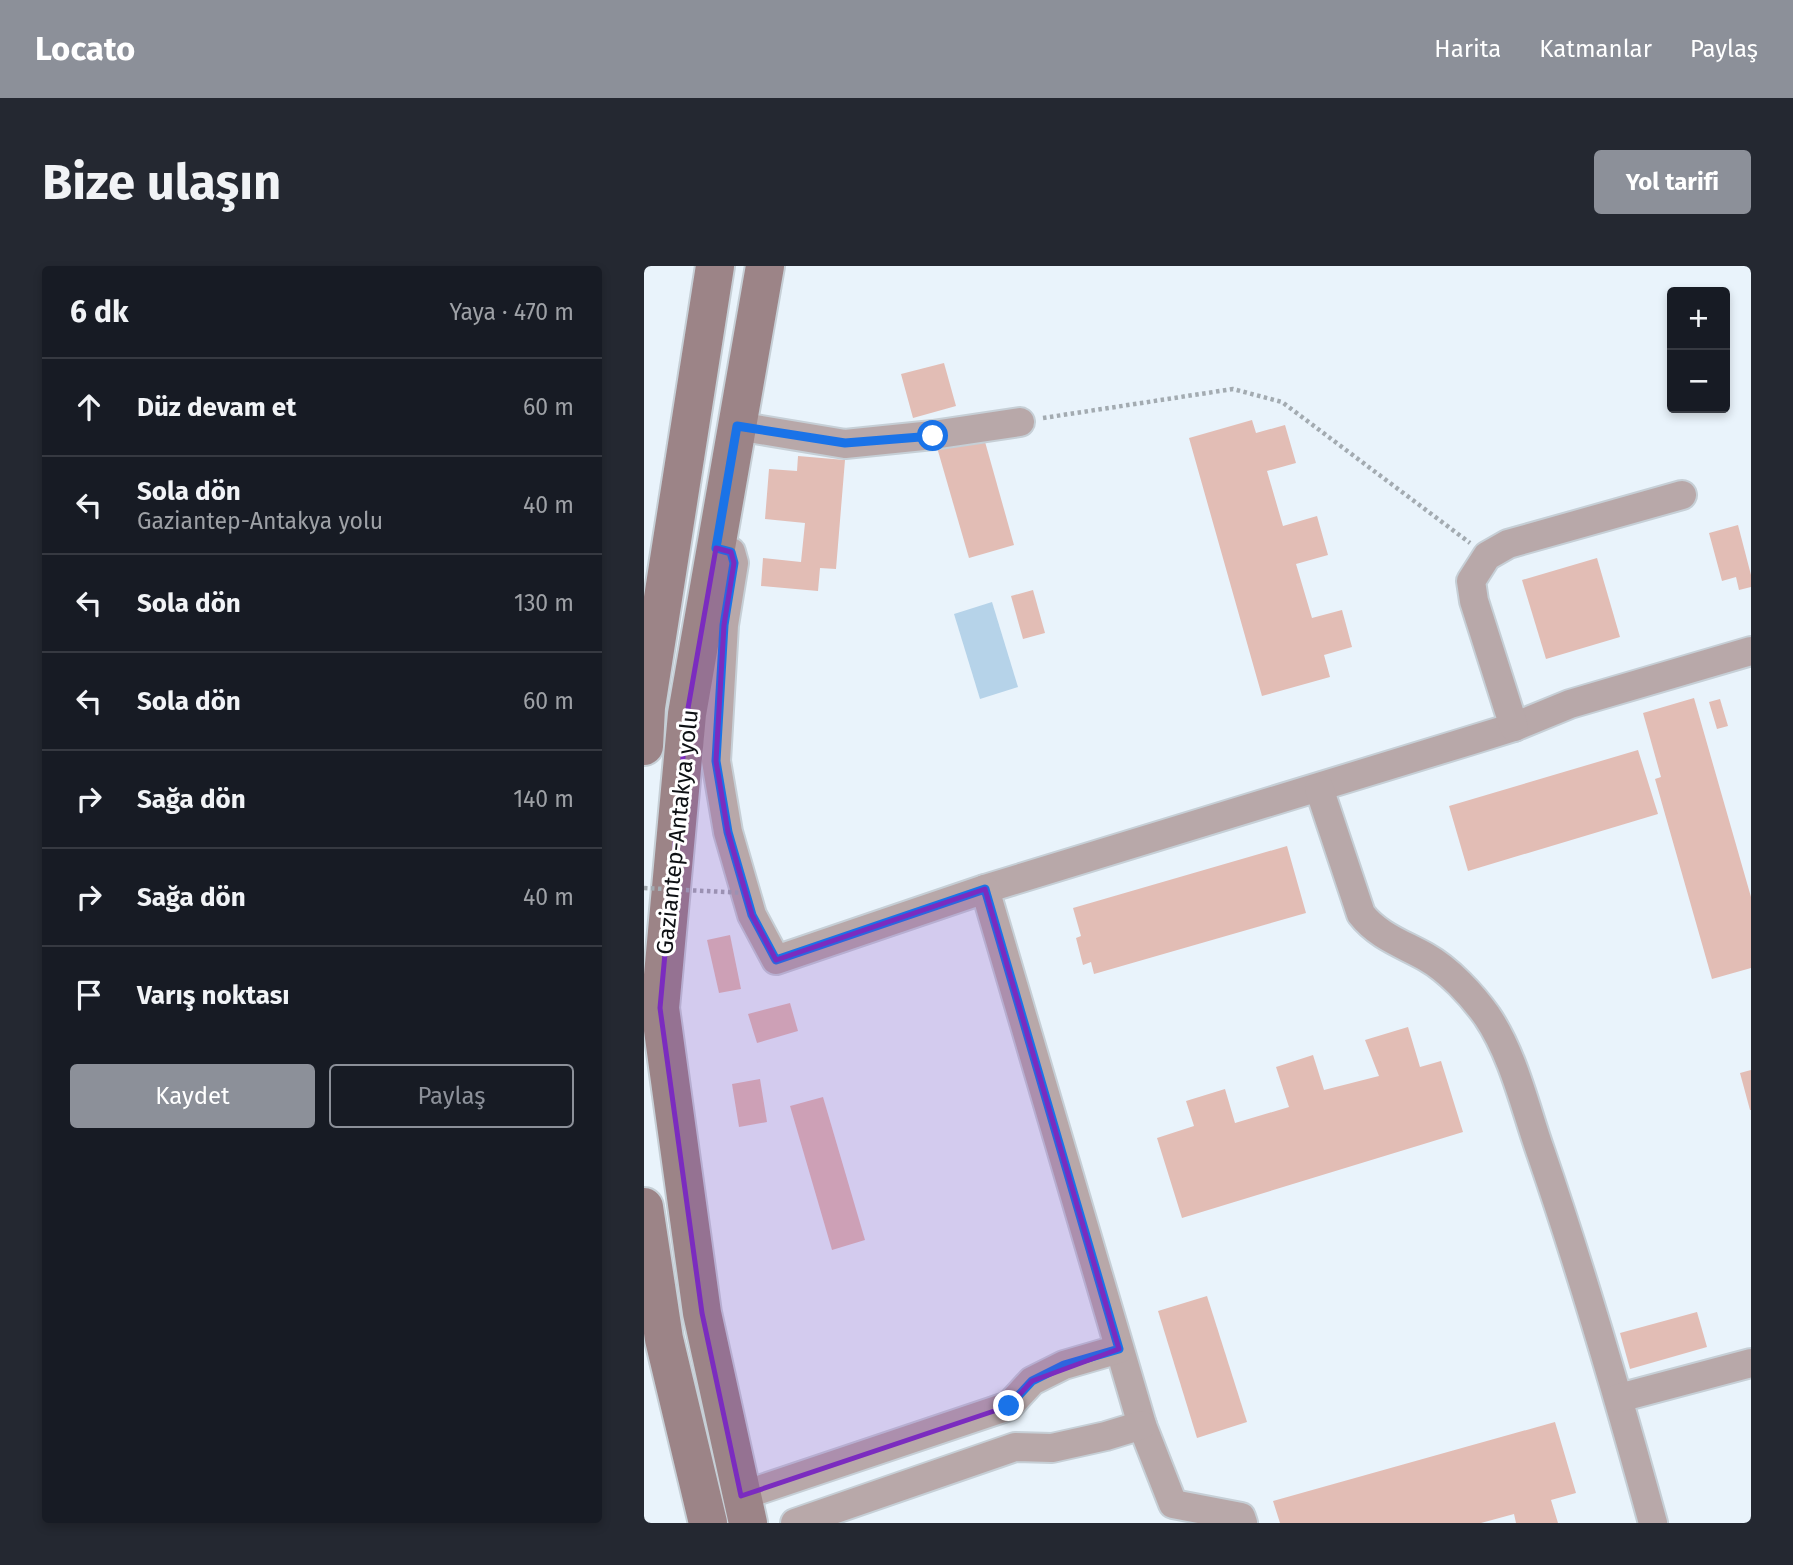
<!DOCTYPE html>
<html lang="tr">
<meta charset="utf-8">
<style>
:root{--surface:#171b24;--page:#242831;--text:#f1f3f6;--muted:#9ea1a6;--line:#363941;--accent:#8c9099}
body{margin:0;font-family:"Fira Sans",sans-serif;background:var(--page);color:var(--text)}
.controls{position:absolute;right:21px;top:21px;display:grid;overflow:hidden;border-radius:7px;box-shadow:0 4px 10px #0003}
.controls button{width:63px;height:63px;display:grid;place-items:center;padding:0;border:0;border-bottom:2px solid var(--line);background:var(--surface);color:var(--text);font:35px sans-serif}
.stop{position:absolute;width:21px;height:21px;margin:-16px;border:5px solid #1a73e8;border-radius:50%;background:#fff}
.stop.end{background:#1a73e8;border-color:#fff;box-shadow:0 2px 7px #0008}
.list{margin:0;padding:0;list-style:none}
h2{display:flex;justify-content:space-between;align-items:center;height:91px;margin:0;padding:0 28px;font-size:30px}
h2 small{font-size:23px;font-weight:400;color:var(--muted)}
.list li{display:grid;grid-template-columns:46px 1fr auto;gap:21px;align-items:center;box-sizing:border-box;height:98px;padding:0 28px;border-top:2px solid var(--line)}
.list b{display:block;font-size:26px;white-space:nowrap}
.list p{margin:0;font-size:23px;white-space:nowrap;color:var(--muted)}
.list em{font-size:23px;font-style:normal;color:var(--muted)}
.actions{display:flex;gap:14px;padding:21px 28px}
.actions a{flex:1;padding:16px 0;border:2px solid var(--accent);border-radius:7px;text-align:center;font-size:24px;color:var(--accent)}
.actions .main{background:var(--accent);color:#fff}
.icon{flex:none;width:38px;height:38px;fill:none;stroke:currentColor;stroke-width:2;stroke-linecap:round;stroke-linejoin:round}
.map{position:relative;flex:none;width:1107px;height:1257px;overflow:hidden;border-radius:7px}
header{display:flex;align-items:center;gap:42px;box-sizing:border-box;height:98px;padding:0 35px;background:var(--accent);color:#fff}
header strong{font-size:33px}
nav{display:flex;gap:38px;margin-inline-start:auto;font-size:24px}
.intro{display:flex;align-items:center;justify-content:space-between;box-sizing:border-box;height:168px;padding:0 42px}
h1{margin:0;font-size:49px}
.button{padding:18px 32px;border-radius:7px;background:var(--accent);color:#fff;font-size:24px;font-weight:700}
main{display:flex;gap:42px;padding:0 42px}
aside{flex:1;background:var(--surface);border-radius:7px;box-shadow:0 4px 10px #0003}
.map>svg:first-child{display:block}
</style>
<header>
<strong>Locato</strong>
<nav><a>Harita</a><a>Katmanlar</a><a>Paylaş</a></nav>
</header>
<div class="intro"><h1>Bize ulaşın</h1><a class="button">Yol tarifi</a></div>
<main>
<aside>
<h2>6 dk<small>Yaya · 470 m</small></h2>
<ul class="list">
<li><svg class="icon" aria-label="ahead" viewBox="0 0 24 24"><path d="M12 20V5M6 11l6-6 6 6"/></svg><div><b>Düz devam et</b></div><em>60 m</em></li>
<li><svg class="icon" aria-label="left" viewBox="0 0 24 24"><path d="M17 20v-9H6M10 6l-5 5 5 5"/></svg><div><b>Sola dön</b><p>Gaziantep-Antakya yolu</p></div><em>40 m</em></li>
<li><svg class="icon" aria-label="left" viewBox="0 0 24 24"><path d="M17 20v-9H6M10 6l-5 5 5 5"/></svg><div><b>Sola dön</b></div><em>130 m</em></li>
<li><svg class="icon" aria-label="left" viewBox="0 0 24 24"><path d="M17 20v-9H6M10 6l-5 5 5 5"/></svg><div><b>Sola dön</b></div><em>60 m</em></li>
<li><svg class="icon" aria-label="right" viewBox="0 0 24 24"><path d="M7 20v-9h11M14 6l5 5-5 5"/></svg><div><b>Sağa dön</b></div><em>140 m</em></li>
<li><svg class="icon" aria-label="right" viewBox="0 0 24 24"><path d="M7 20v-9h11M14 6l5 5-5 5"/></svg><div><b>Sağa dön</b></div><em>40 m</em></li>
<li><svg class="icon" aria-label="arrive" viewBox="0 0 24 24"><path d="M6 21V4h12l-3 4 3 4H6"/></svg><div><b>Varış noktası</b></div></li>
</ul>
<div class="actions"><a class="main">Kaydet</a><a>Paylaş</a></div>
</aside>
<div class="map">
<svg width="1107" height="1257" viewBox="0 0 1107 1257">
<rect width="100%" height="100%" fill="#e9f3fb"/>
<!-- water -->
<polygon fill="#b6d3e9" points="348,336 374,421 336,433 310,348"/>
<!-- building -->
<g fill="#e2bdb5">
<polygon points="300,97 312,140 269,152 257,108"/>
<polygon points="608,154 612,167 641,159 652,197 623,205 639,260 673,250 684,289 652,298 668,352 698,344 708,381 680,389 686,411 618,430 545,172"/>
<polygon points="338,165 370,279 325,292 292,178"/>
<polygon points="154,190 201,194 192,303 176,302 174,325 117,320 119,292 157,296 161,257 121,253 125,203 153,205"/>
<polygon points="1094,259 1107,309 1107,321 1095,324 1092,311 1078,315 1065,267"/>
<polygon points="953,292 976,371 902,393 878,314"/>
<polygon points="389,324 401,367 379,373 367,330"/>
<polygon points="1050,432 1107,631 1107,702 1068,713 1011,513 1017,511 999,447"/>
<polygon points="1076,433 1084,460 1073,463 1065,436"/>
<polygon points="994,484 1014,548 824,605 805,540"/>
<polygon points="643,580 662,647 450,708 447,696 439,699 432,672 437,670 429,642"/>
<polygon points="86,669 97,723 75,727 63,674"/>
<polygon points="146,737 154,765 113,777 104,748"/>
<polygon points="764,761 776,801 797,795 819,866 538,952 513,872 550,860 542,835 581,823 591,857 645,841 632,801 669,789 680,824 735,810 721,774"/>
<polygon points="1107,804 1107,844 1106,844 1096,807"/>
<polygon points="116,813 123,856 95,861 88,818"/>
<polygon points="179,831 221,974 188,984 146,840"/>
<polygon points="563,1030 603,1156 553,1172 514,1045"/>
<polygon points="1053,1046 1063,1081 986,1103 976,1067"/>
<polygon points="911,1156 932,1227 907,1234 914,1257 872,1257 870,1248 837,1257 636,1257 629,1235"/>
</g>
<g fill="none" stroke-linecap="round" stroke-linejoin="round">
<!-- street casing -->
<g stroke="#c6cfd6" stroke-width="32">
<g id="street">
<polyline points="93,160 201,178 289,169 376,156"/>
<polyline points="72,282 87,286 90,297 80,359 72,495 84,566 108,649 132,694 341,623 828,474 870,461 926,438 1107,385"/>
<polyline points="870,461 830,335 827,315 843,290 864,278 1038,229"/>
<path d="M675,522l42,126c17,22 42,30 65,43 23,13 46,38 61,59 27,40 38,92 54,137 42,122 78,246 112,370"/>
<polyline points="341,623 498,1159 529,1238 597,1251 599,1257"/>
<polyline points="975,1132 1107,1097"/>
<polyline points="97,1230 365,1140 388,1115 420,1099 475,1083"/>
<polyline points="151,1257 371,1181 408,1182 462,1170 498,1159"/>
</g>
</g>
<!-- secondary casing -->
<g stroke="#c6cfd6" stroke-width="42">
<g id="secondary">
<polyline points="0,480 2,441 71,0"/>
<polyline points="0,941 20,1073 64,1257"/>
<polyline points="104,1257 58,1047 16,742 43,448 121,0"/>
</g>
</g>
<!-- path -->
<polyline stroke="#a3abb1" stroke-width="4.5" stroke-dasharray="3.5 3.5" stroke-linecap="butt" points="399,152 589,123 638,136 826,277"/>
<!-- street -->
<use href="#street" stroke="#b8a8a9" stroke-width="28"/>
<!-- secondary -->
<use href="#secondary" stroke="#9c8487" stroke-width="38"/>
<!-- path-bridge -->
<polyline stroke="#a3abb1" stroke-width="4.5" stroke-dasharray="3.5 3.5" stroke-linecap="butt" points="0,622 102,627"/>
</g>
<g fill="none" stroke-linecap="round" stroke-linejoin="round">
<!-- route -->
<polyline stroke="#1a73e8" stroke-width="9" points="289,170 201,177 93,160 72,282 87,286 90,297 80,359 72,495 84,566 108,649 132,694 341,623 475,1083 420,1099 388,1115 365,1140"/>
</g>
<!-- marked area -->
<path fill="#7b2cbf" fill-opacity="0.2" stroke="#7b2cbf" stroke-width="5" stroke-linejoin="round" d="M72,282l15,4 3,11 -10,62 -8,136 12,71 24,83 24,45 209,-71 134,460 -87,32 -23,25 -268,90 -39,-183 -42,-305 27,-294z"/>
<g text-anchor="middle" dominant-baseline="central" stroke-width="6" stroke-linejoin="round" paint-order="stroke">
<!-- street labels -->
<g font-size="23" fill="#0e1114" stroke="#fff">
<text transform="translate(33 566) rotate(-84)">Gaziantep-Antakya yolu</text>
</g>
</g>
</svg>
<div class="controls">
<button>+</button>
<button>−</button>
</div>
<div class="stop" style="left:289px;top:170px"></div>
<div class="stop end" style="left:365px;top:1140px"></div>
</div>
</main>
